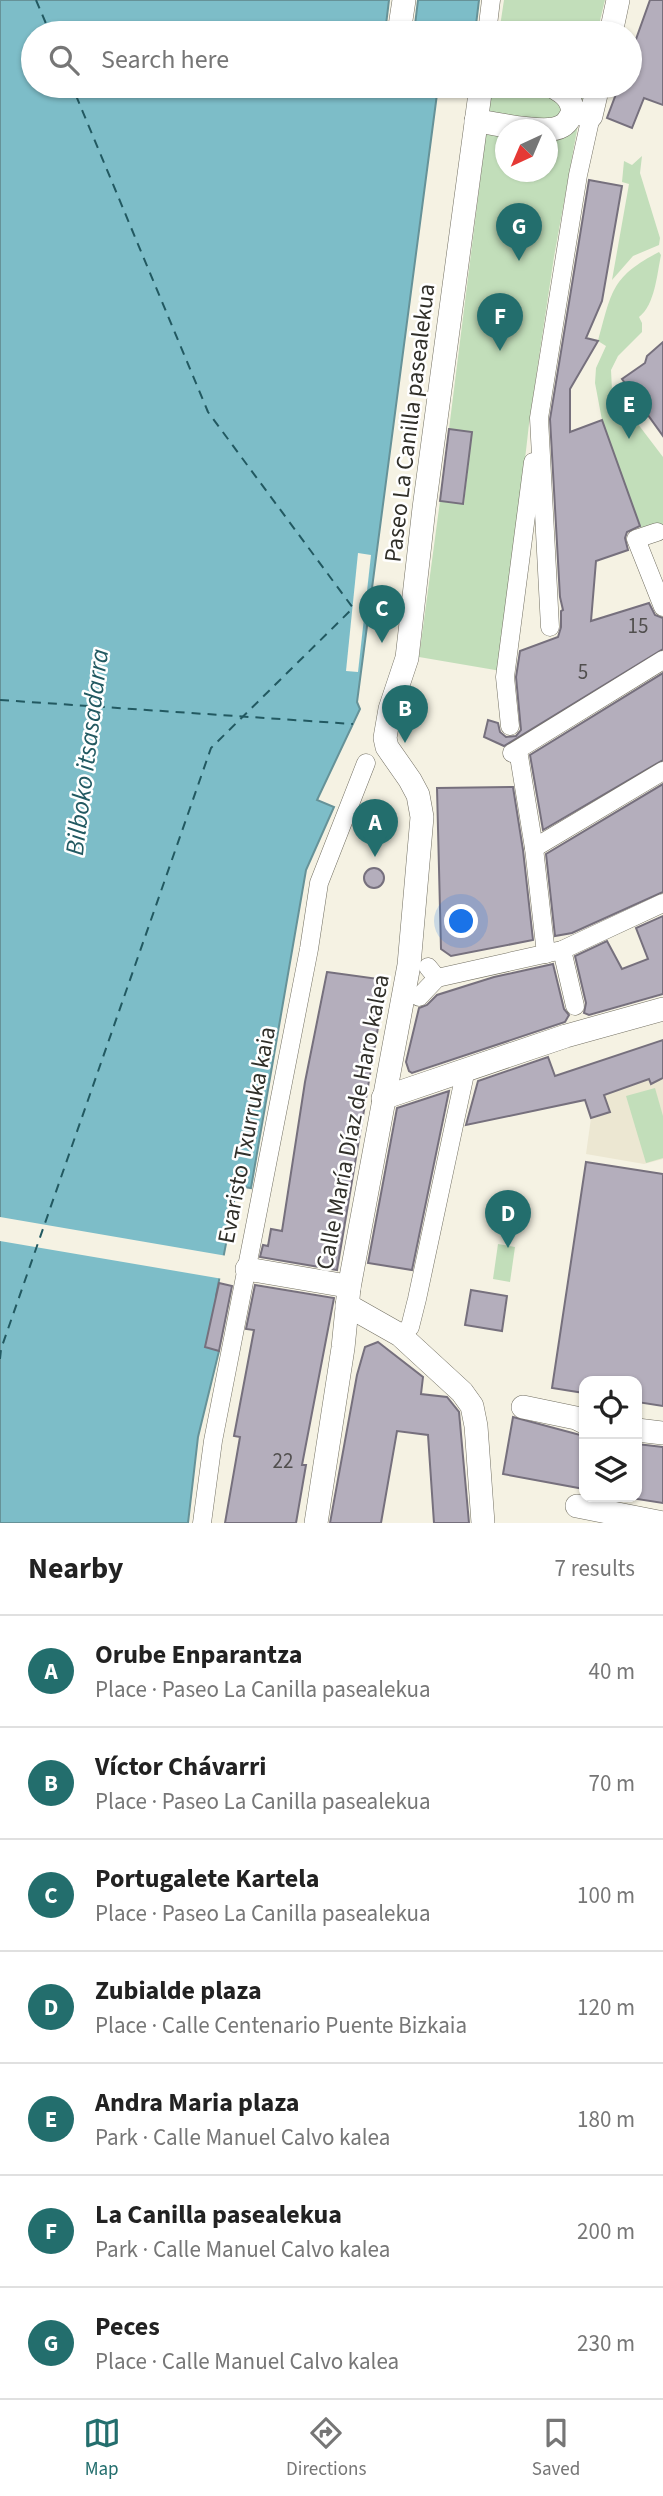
<!DOCTYPE html>
<meta charset="utf-8">
<style>
:root{--surface:#fff;--page:#f2f2f2;--text:#222;--muted:#767676;--line:#e0e0e0;--accent:#236e6d}
body{margin:0;font-family:"Source Sans 3",sans-serif;background:var(--page);color:var(--text)}
.controls{position:absolute;right:21px;bottom:21px;display:grid;overflow:hidden;border-radius:14px;box-shadow:0 2px 5px #0004}
.controls button{width:63px;height:63px;display:grid;place-items:center;padding:0;border:0;border-bottom:2px solid var(--line);background:var(--surface);color:var(--text);font:35px sans-serif}
.compass{position:absolute;left:495px;top:119px;width:63px;height:63px;border-radius:50%;background:var(--surface);box-shadow:0 2px 5px #0004;rotate:224deg}
.you{position:absolute;left:462px;top:922px;width:24px;height:24px;margin:-18px;border:5px solid #fff;border-radius:50%;background:#1a73e8;box-shadow:0 0 0 10px #1a73e833}
.badge{display:grid;place-items:center;width:46px;height:46px;border-radius:50%;background:var(--accent);color:#fff;font-size:23px;font-weight:700}
.pin{position:absolute;translate:-50% -58px;filter:drop-shadow(0 2px 4px #0008)}
.pin::after{content:'';position:absolute;top:37px;width:24px;height:21px;background:inherit;clip-path:polygon(0 0,100% 0,50% 100%)}
.list{margin:0;padding:0;list-style:none}
h2{display:flex;justify-content:space-between;align-items:center;height:91px;margin:0;padding:0 28px;font-size:30px}
h2 small{font-size:23px;font-weight:400;color:var(--muted)}
.list li{display:grid;grid-template-columns:46px 1fr auto;gap:21px;align-items:center;box-sizing:border-box;height:112px;padding:0 28px;border-top:2px solid var(--line)}
.list b{display:block;font-size:26px;white-space:nowrap}
.list p{margin:0;font-size:23px;white-space:nowrap;color:var(--muted)}
.list em{font-size:23px;font-style:normal;color:var(--muted)}
.icon{flex:none;width:38px;height:38px;fill:none;stroke:currentColor;stroke-width:2;stroke-linecap:round;stroke-linejoin:round}
.map{position:relative;flex:none;width:663px;height:1523px;overflow:hidden}
.search{position:absolute;background:var(--surface);box-shadow:0 2px 5px #0004;left:21px;right:21px;top:21px;height:77px;display:flex;align-items:center;gap:18px;box-sizing:border-box;padding:0 24px;border-radius:38px;color:var(--muted);font-size:26px}
.sheet{height:875px;background:var(--surface)}
nav{display:flex;justify-content:space-around;align-items:center;box-sizing:border-box;height:98px;border-top:2px solid var(--line);background:var(--surface);font-size:19px;color:var(--muted)}
nav a{display:grid;justify-items:center;gap:4px}
nav .on{color:var(--accent)}
.map>svg:first-child{display:block}
</style>
<div class="map">
<svg width="663" height="1523" viewBox="0 0 663 1523">
<rect width="100%" height="100%" fill="#f5f2e3"/>
<!-- built -->
<polygon fill="#ece7d2" points="663,1040 663,1159 644,1164 586,1154 591,1118 575,1069"/>
<!-- green -->
<g fill="#c2deba" fill-rule="evenodd">
<polygon points="504,0 605,0 597,33 499,33"/>
<path d="M492,86h93l-31,171 -25,167 -28,247 -82,-14 21,-156 24,3 8,-71 -23,-4zM505,130h43v42h-43z"/>
<polygon points="642,156 640,173 660,238 659,245 633,256 612,280 629,184 622,182 624,161 632,165"/>
<path d="M659,252l2,3c-4,19 -6,50 -22,62l3,6v9l-24,24 -7,14 1,20 51,67v81l-17,6 -44,-124 -7,-37 1,-15 10,-22 -8,-5c14,-50 13,-64 61,-89z"/>
<polygon points="655,1088 663,1116 663,1158 646,1163 626,1096"/>
<polygon points="498,1244 515,1247 510,1282 493,1279"/>
</g>
<!-- water -->
<g fill="#7dbdc8" stroke="#669298" stroke-width="2">
<polygon points="0,0 389,0 385,33 33,33 33,86 377,86 437,94 357,702 360,709 317,800 334,807 306,870 251,1188 237,1186 216,1296 219,1351 198,1437 188,1523 0,1523"/>
<polygon points="418,0 479,0 475,33 414,33"/>
</g>
<!-- pier -->
<g fill="#f5f2e3">
<polygon points="358,553 371,555 358,672 346,671"/>
<polygon points="0,1217 227,1256 223,1279 0,1241"/>
</g>
<g fill="none" stroke-linecap="round" stroke-linejoin="round">
<!-- ferry -->
<g stroke="#225961" stroke-width="2" stroke-dasharray="9 7" stroke-linecap="butt">
<polyline points="36,0 50,33"/>
<polyline points="0,700 353,724"/>
<polyline points="0,1359 1,1349 211,748 353,608 208,412 72,86"/>
</g>
</g>
<!-- building -->
<g fill="#b4aebc" stroke="#76707d" stroke-width="2">
<polygon points="650,0 663,0 663,105 644,98 632,128 607,118 619,86 630,86 630,56"/>
<polygon points="589,180 622,186 602,301 586,338 598,341 570,389 570,432 602,420 640,526 627,532 625,538 628,550 596,561 591,621 649,603 655,615 663,618 663,649 504,746 484,737 488,720 498,723 500,732 506,737 516,736 521,730 516,677 520,651 558,637 561,627 561,611 563,610 560,597 550,419"/>
<polygon points="663,342 663,436 622,379 645,363 647,356"/>
<polygon points="449,429 472,432 463,504 440,501"/>
<polygon points="663,673 663,760 543,830 530,755"/>
<polygon points="663,784 663,892 572,933 555,936 546,854"/>
<polygon points="513,787 523,850 533,940 451,956 441,949 437,788"/>
<circle cx="374" cy="878" r="10"/>
<polygon points="663,916 663,994 589,1015 584,1013 586,1003 575,956 607,941 622,969 648,959 636,928"/>
<polygon points="553,964 564,1009 569,1015 565,1022 412,1073 409,1071 406,1062 419,1008 427,1005 437,995 494,977"/>
<polygon points="327,972 386,980 337,1270 260,1257 263,1245 268,1246 271,1229 282,1231 305,1082"/>
<polygon points="663,1040 663,1078 651,1084 649,1079 604,1095 610,1112 591,1118 585,1100 466,1125 478,1081 548,1057 555,1076"/>
<polygon points="449,1091 412,1270 368,1263 397,1108"/>
<polygon points="586,1162 663,1174 663,1406 637,1402 637,1381 584,1381 584,1393 552,1388"/>
<polygon points="219,1283 232,1286 219,1351 205,1347"/>
<polygon points="255,1285 334,1298 302,1465 306,1465 296,1523 225,1523 240,1437 234,1436 254,1330 246,1329"/>
<polygon points="471,1290 507,1296 502,1331 465,1325"/>
<polygon points="378,1342 423,1377 421,1394 447,1397 459,1412 469,1523 434,1523 428,1435 397,1431 381,1523 330,1523 357,1375 365,1347"/>
<polygon points="513,1417 584,1436 584,1489 503,1474"/>
<polygon points="637,1444 663,1447 663,1503 637,1499"/>
</g>
<g fill="none" stroke-linecap="round" stroke-linejoin="round">
<!-- pedestrian casing -->
<g stroke="#726f62" stroke-width="19">
<g id="pedestrian">
<polyline points="487,33 491,0"/>
<polyline points="657,532 636,539 663,607"/>
<polyline points="550,627 539,418 578,175 591,116"/>
<polyline points="510,726 505,677 533,462"/>
<polyline points="512,753 663,660"/>
<polyline points="519,756 534,848 546,954"/>
<polyline points="534,848 663,771"/>
<polyline points="562,950 575,1006"/>
<polyline points="428,967 437,978 562,950 663,903"/>
<polyline points="419,997 437,978"/>
<polyline points="400,1335 410,1327 417,1299 466,1069"/>
<polyline points="202,1523 213,1441 309,949 319,883 366,763"/>
</g>
</g>
<!-- minor casing -->
<g stroke="#726f62" stroke-width="24">
<g id="minor">
<polyline points="399,33 404,0"/>
<polyline points="611,33 618,0"/>
<polyline points="573,112 591,116 598,86"/>
<path d="M476,121c20,2 70,15 86,5 6,-3 8,-9 11,-14 -2,-15 -9,-19 -21,-26"/>
<polyline points="383,1098 566,1036 663,1009"/>
<polyline points="247,1269 341,1285 349,1288"/>
<polyline points="347,1305 400,1335 462,1392 472,1406 476,1426 483,1523"/>
<polyline points="523,1407 576,1418 584,1422"/>
<polyline points="637,1430 663,1433"/>
<polyline points="577,1506 663,1523"/>
<polyline points="316,1523 343,1348 349,1288 409,965 422,817 418,795 410,780 387,747 385,738 390,709 407,658 424,508 481,86"/>
</g>
</g>
<!-- pedestrian -->
<use href="#pedestrian" stroke="#fff" stroke-width="18"/>
<!-- minor -->
<use href="#minor" stroke="#fff" stroke-width="23"/>
</g>
<g text-anchor="middle" dominant-baseline="central" stroke-width="5" stroke-linejoin="round" paint-order="stroke">
<!-- number labels -->
<g font-size="21" fill="#514f4e">
<text x="638" y="626">15</text>
<text x="583" y="672">5</text>
<text x="283" y="1461">22</text>
</g>
<!-- street labels -->
<g font-size="24" fill="#302f29" stroke="#fff">
<text transform="translate(410 423) rotate(-83)">Paseo La Canilla pasealekua</text>
<text transform="translate(353 1122) rotate(-79)">Calle María Díaz de Haro kalea</text>
<text transform="translate(247 1135) rotate(-79)">Evaristo Txurruka kaia</text>
</g>
<!-- water labels -->
<g font-size="26" font-style="italic" fill="#225961" stroke="#fff">
<text transform="translate(87 752) rotate(-83)">Bilboko itsasadarra</text>
</g>
</g>
</svg>
<div class="controls">
<button><svg class="icon" aria-label="locate" viewBox="0 0 24 24"><circle cx="12" cy="12" r="6"/><path d="M12 2v4M12 18v4M2 12h4M18 12h4"/></svg></button>
<button><svg class="icon" aria-label="layers" viewBox="0 0 24 24"><path d="M12 4l9 5-9 5-9-5zM3 14l9 5 9-5"/></svg></button>
</div>
<svg class="compass" viewBox="-18 -18 36 36"><path d="M0-13l5 13h-10z" fill="#e53935"/><path d="M0 13l5-13h-10z" fill="#767676"/></svg>
<div class="you"></div>
<div class="pin badge" style="left:375px;top:857px">A</div>
<div class="pin badge" style="left:405px;top:743px">B</div>
<div class="pin badge" style="left:382px;top:643px">C</div>
<div class="pin badge" style="left:508px;top:1248px">D</div>
<div class="pin badge" style="left:629px;top:439px">E</div>
<div class="pin badge" style="left:500px;top:351px">F</div>
<div class="pin badge" style="left:519px;top:261px">G</div>
<div class="search"><svg class="icon" aria-label="search" viewBox="0 0 24 24"><circle cx="10" cy="10" r="6"/><path d="M15 15l6 6"/></svg>Search here</div>
</div>
<section class="sheet">
<h2>Nearby<small>7 results</small></h2>
<ul class="list">
<li><span class="badge">A</span><div><b>Orube Enparantza</b><p>Place · Paseo La Canilla pasealekua</p></div><em>40 m</em></li>
<li><span class="badge">B</span><div><b>Víctor Chávarri</b><p>Place · Paseo La Canilla pasealekua</p></div><em>70 m</em></li>
<li><span class="badge">C</span><div><b>Portugalete Kartela</b><p>Place · Paseo La Canilla pasealekua</p></div><em>100 m</em></li>
<li><span class="badge">D</span><div><b>Zubialde plaza</b><p>Place · Calle Centenario Puente Bizkaia</p></div><em>120 m</em></li>
<li><span class="badge">E</span><div><b>Andra Maria plaza</b><p>Park · Calle Manuel Calvo kalea</p></div><em>180 m</em></li>
<li><span class="badge">F</span><div><b>La Canilla pasealekua</b><p>Park · Calle Manuel Calvo kalea</p></div><em>200 m</em></li>
<li><span class="badge">G</span><div><b>Peces</b><p>Place · Calle Manuel Calvo kalea</p></div><em>230 m</em></li>
</ul>
</section>
<nav>
<a class="on"><svg class="icon" aria-label="map" viewBox="0 0 24 24"><path d="M3 6l6-2 6 2 6-2v14l-6 2-6-2-6 2zM9 4v14M15 6v14"/></svg>Map</a>
<a><svg class="icon" aria-label="directions" viewBox="0 0 24 24"><path d="M12 3l9 9-9 9-9-9zM9 14v-3h6M13 9l2 2-2 2"/></svg>Directions</a>
<a><svg class="icon" aria-label="saved" viewBox="0 0 24 24"><path d="M7 4h10v16l-5-4-5 4z"/></svg>Saved</a>
</nav>
